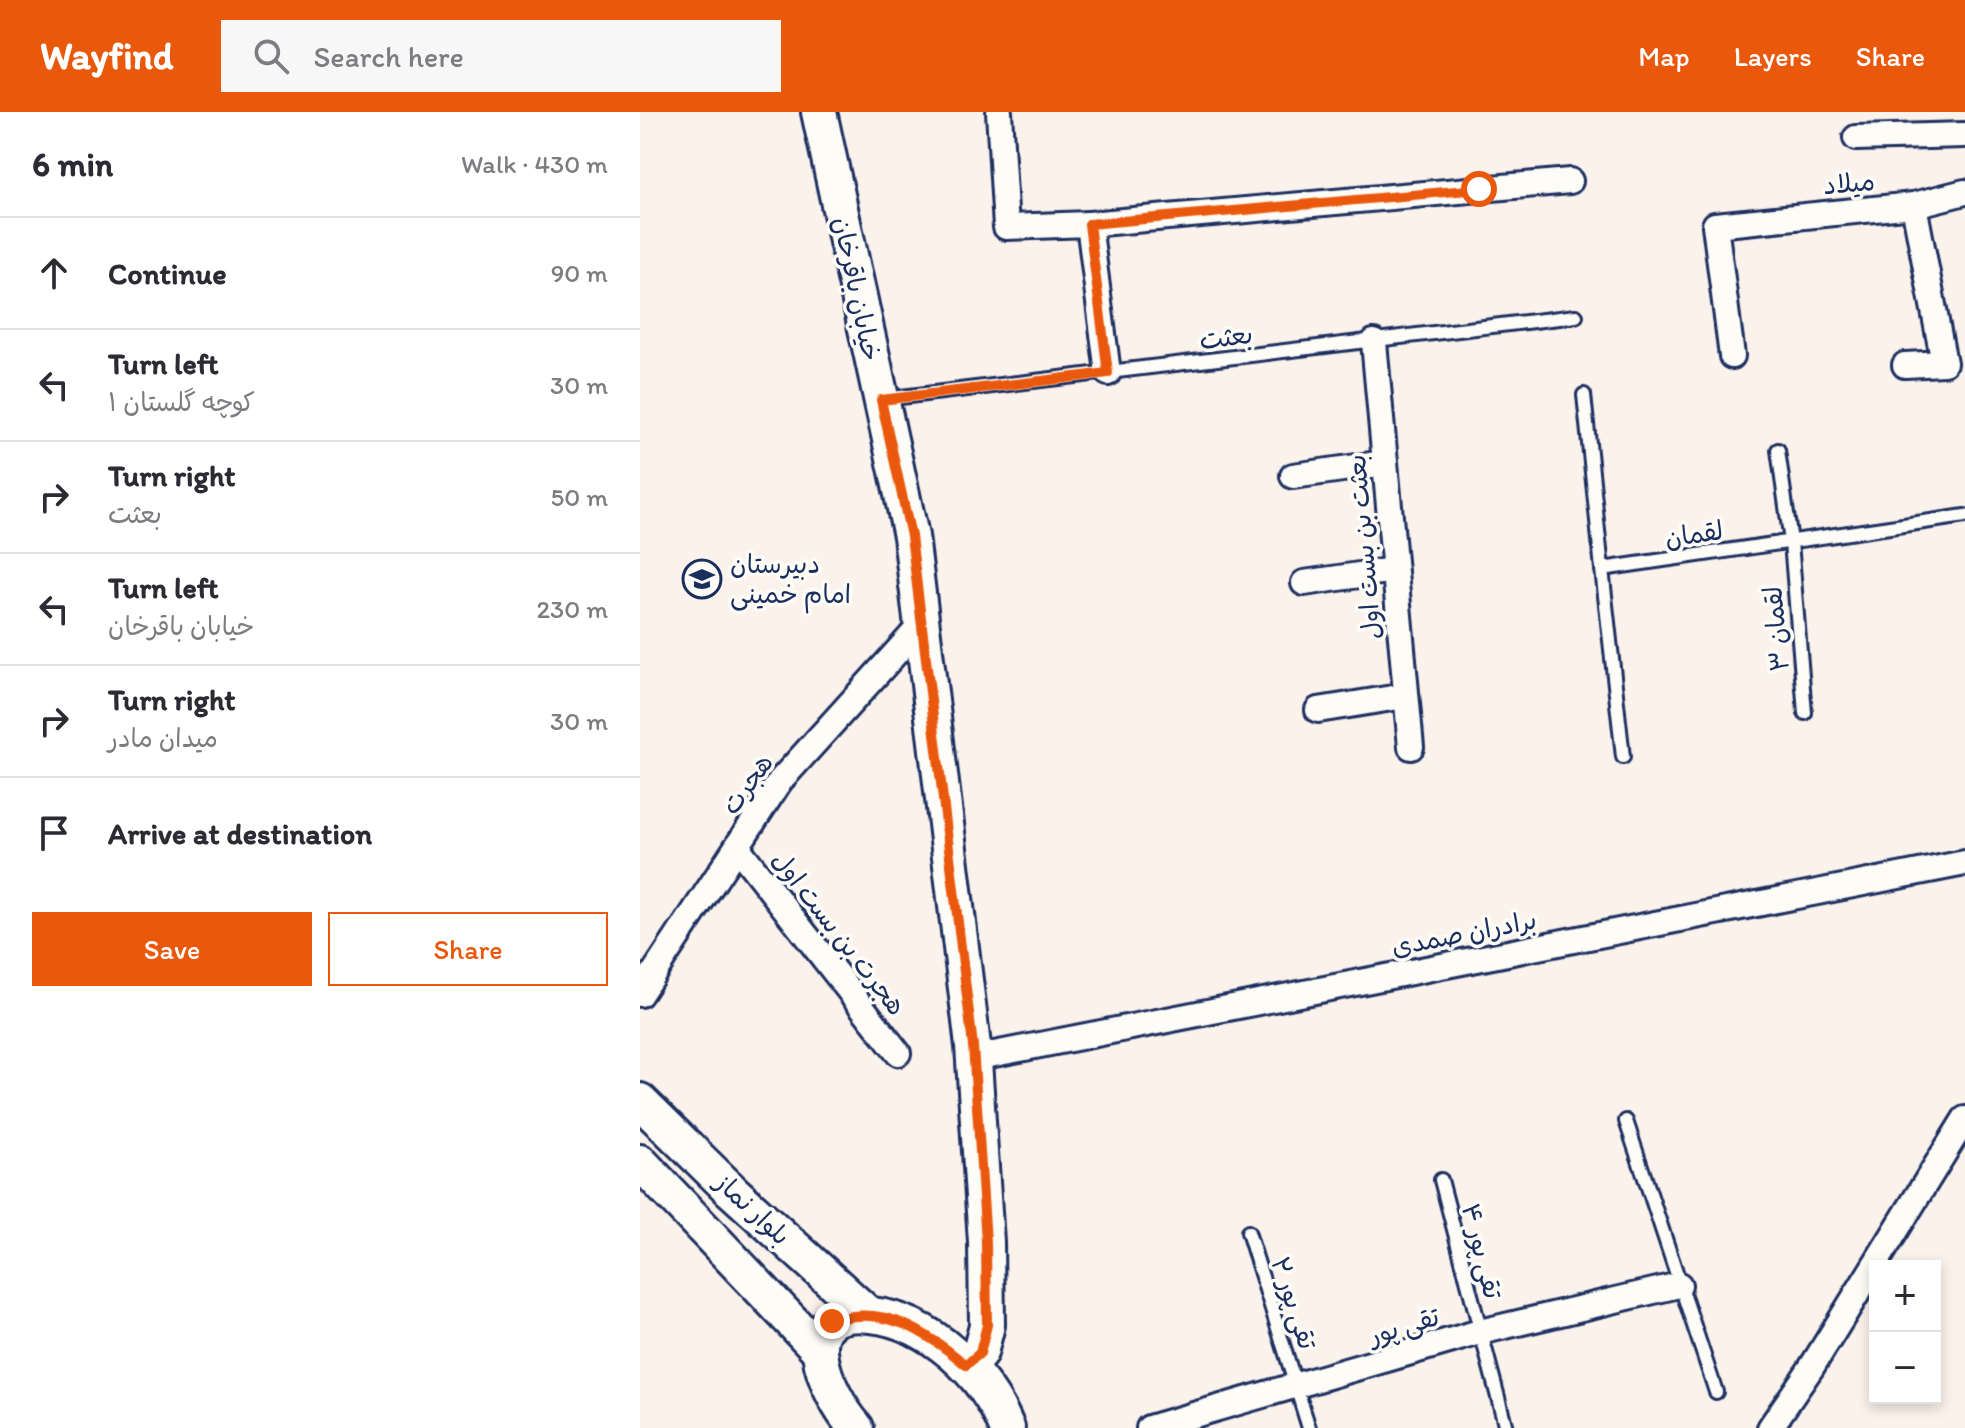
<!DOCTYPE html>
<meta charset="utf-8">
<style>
:root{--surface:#fff;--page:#f7f7f7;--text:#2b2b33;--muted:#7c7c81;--line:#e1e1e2;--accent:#ea580c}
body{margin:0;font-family:Itim,"Playpen Sans Arabic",sans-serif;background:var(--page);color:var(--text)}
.controls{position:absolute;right:24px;bottom:24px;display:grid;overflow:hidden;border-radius:0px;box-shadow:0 4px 12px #0003}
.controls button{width:72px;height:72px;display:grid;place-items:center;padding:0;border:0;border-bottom:2px solid var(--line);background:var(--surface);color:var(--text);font:40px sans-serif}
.stop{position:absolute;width:24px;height:24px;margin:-18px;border:6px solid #ea580c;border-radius:50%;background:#fff}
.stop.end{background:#ea580c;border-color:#fff;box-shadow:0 2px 8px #0008}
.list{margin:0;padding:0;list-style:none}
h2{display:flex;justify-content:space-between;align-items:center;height:104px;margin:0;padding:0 32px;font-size:34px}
h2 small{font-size:26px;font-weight:400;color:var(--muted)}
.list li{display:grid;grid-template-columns:52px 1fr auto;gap:24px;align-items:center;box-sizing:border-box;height:112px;padding:0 32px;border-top:2px solid var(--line)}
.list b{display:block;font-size:30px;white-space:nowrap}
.list p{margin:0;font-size:26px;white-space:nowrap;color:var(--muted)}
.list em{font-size:26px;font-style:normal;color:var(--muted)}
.actions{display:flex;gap:16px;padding:24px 32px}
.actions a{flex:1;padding:18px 0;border:2px solid var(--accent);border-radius:0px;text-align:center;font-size:28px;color:var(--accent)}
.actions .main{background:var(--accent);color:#fff}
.icon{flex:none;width:44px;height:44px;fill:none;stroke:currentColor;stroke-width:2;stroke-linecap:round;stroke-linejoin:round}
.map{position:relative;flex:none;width:1325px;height:1316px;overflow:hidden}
header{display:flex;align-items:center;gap:48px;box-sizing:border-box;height:112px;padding:0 40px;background:var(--accent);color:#fff}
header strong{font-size:38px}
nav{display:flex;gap:44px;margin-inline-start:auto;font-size:28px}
.search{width:560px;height:72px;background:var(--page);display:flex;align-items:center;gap:20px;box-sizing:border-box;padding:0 28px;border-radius:0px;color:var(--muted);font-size:30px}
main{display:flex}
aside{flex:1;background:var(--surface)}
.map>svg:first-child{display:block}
</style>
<header>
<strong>Wayfind</strong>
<div class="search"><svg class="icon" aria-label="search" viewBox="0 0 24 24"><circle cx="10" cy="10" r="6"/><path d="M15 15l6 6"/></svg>Search here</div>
<nav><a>Map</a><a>Layers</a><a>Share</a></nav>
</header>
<main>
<aside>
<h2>6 min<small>Walk · 430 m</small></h2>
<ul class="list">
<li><svg class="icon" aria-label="ahead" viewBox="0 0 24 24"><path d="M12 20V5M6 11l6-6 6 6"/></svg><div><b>Continue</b></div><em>90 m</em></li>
<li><svg class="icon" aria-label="left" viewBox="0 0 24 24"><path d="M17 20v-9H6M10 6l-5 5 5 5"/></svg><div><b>Turn left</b><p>کوچه گلستان ۱</p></div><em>30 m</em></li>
<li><svg class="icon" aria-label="right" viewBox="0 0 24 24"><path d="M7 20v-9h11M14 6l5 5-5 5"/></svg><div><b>Turn right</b><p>بعثت</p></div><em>50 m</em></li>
<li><svg class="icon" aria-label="left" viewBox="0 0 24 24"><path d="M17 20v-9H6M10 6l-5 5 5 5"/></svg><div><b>Turn left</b><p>خیابان باقرخان</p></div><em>230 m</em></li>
<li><svg class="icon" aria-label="right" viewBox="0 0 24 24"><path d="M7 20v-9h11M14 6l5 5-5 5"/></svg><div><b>Turn right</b><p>میدان مادر</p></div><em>30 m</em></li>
<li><svg class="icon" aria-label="arrive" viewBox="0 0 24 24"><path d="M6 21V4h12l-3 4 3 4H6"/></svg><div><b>Arrive at destination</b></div></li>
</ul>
<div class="actions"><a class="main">Save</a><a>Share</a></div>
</aside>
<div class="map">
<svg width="1325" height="1316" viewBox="0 0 1325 1316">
<rect width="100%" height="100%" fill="#fcf2ec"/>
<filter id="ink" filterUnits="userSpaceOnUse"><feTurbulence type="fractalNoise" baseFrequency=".0125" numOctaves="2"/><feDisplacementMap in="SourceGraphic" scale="16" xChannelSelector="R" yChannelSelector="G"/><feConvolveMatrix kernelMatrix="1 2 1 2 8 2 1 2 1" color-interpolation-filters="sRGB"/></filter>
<g filter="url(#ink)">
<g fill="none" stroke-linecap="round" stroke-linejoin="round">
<!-- service casing -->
<g stroke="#1b2f5e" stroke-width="18">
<g id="service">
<polyline points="944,283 962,457 1325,404"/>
<polyline points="244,287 936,204"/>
<polyline points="1138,338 1151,430 1165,601"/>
<polyline points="962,457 983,645"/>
<polyline points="986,1009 1076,1280"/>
<polyline points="801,1068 866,1316"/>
<polyline points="608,1120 669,1316"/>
</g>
</g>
<!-- minor casing -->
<g stroke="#1b2f5e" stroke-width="30">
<g id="minor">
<polyline points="359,0 366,115 449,112 468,261"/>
<polyline points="1216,26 1325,23"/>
<polyline points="449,112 930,69"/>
<polyline points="734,230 771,635"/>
<polyline points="1092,244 1075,113 1274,93 1325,80"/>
<polyline points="1265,253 1304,251 1274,93"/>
<polyline points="653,364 745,351"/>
<polyline points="664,471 754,458"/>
<polyline points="678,598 765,584"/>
<polyline points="97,735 258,941"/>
<polyline points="0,882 140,669 282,512"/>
<polyline points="334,946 1325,751"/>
<polyline points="509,1316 840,1220 1039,1173"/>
<polyline points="1130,1316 1171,1256 1325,1007"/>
</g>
</g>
<!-- secondary casing -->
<g stroke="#1b2f5e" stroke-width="40">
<g id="secondary">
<polyline points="179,0 271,424 333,934 346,1130 347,1213 340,1241 326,1253"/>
<polyline points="0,989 92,1079 228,1202"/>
<polyline points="0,1050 179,1238"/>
<path d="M216,1316c-31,-35 -69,-122 15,-113 59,6 114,59 136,113"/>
</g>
</g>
<!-- service -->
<use href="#service" stroke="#fdfcf7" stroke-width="12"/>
<!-- minor -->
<use href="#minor" stroke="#fdfcf7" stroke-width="24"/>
<!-- secondary -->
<use href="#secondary" stroke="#fdfcf7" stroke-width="34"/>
</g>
</g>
<g fill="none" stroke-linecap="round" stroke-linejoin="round" filter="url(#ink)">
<!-- route -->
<path stroke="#ea580c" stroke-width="10" d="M192,1209c52,-18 96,12 134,44l14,-12 7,-28 -1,-83 -13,-196 -62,-510 -30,-136 227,-27 -19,-149 390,-35"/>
</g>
<!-- icons -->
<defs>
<g id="school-ring" transform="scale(2)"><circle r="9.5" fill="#fdfcf7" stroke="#1b2f5e" stroke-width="1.5"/><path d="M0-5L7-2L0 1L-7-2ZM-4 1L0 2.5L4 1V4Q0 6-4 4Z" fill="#1b2f5e"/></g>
</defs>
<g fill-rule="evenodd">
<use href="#school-ring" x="62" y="467"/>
</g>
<g text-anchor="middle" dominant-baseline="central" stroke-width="7" stroke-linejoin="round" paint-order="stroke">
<!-- street labels -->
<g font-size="26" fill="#1b2f5e" stroke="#fdfcf7">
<text transform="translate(1209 71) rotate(-5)">میلاد</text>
<text transform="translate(217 177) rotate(78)">خیابان باقرخان</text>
<text transform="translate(586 225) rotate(-7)">بعثت</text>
<text transform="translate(1054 422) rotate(-8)">لقمان</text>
<text transform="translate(724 435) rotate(-95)">بعثت بن بست اول</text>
<text transform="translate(1136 517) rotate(-95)">لقمان ۳</text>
<text transform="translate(107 672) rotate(-54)">هجرت</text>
<text transform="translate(199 821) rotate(52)">هجرت بن بست اول</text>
<text transform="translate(824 821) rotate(-11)">برادران صمدی</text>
<text transform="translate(113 1097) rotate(43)">بلوار نماز</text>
<text transform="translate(842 1139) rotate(76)">تقی پور ۴</text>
<text transform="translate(654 1191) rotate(72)">تقی پور ۲</text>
<text transform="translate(764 1214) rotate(-17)">تقی پور</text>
</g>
<!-- poi labels -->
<g font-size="26" fill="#1b2f5e" stroke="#fdfcf7" text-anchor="start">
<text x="90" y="452">دبیرستان<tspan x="90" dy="30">امام خمینی</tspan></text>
</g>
</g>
</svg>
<div class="controls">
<button>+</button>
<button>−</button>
</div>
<div class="stop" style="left:839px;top:77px"></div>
<div class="stop end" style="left:192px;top:1209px"></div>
</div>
</main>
